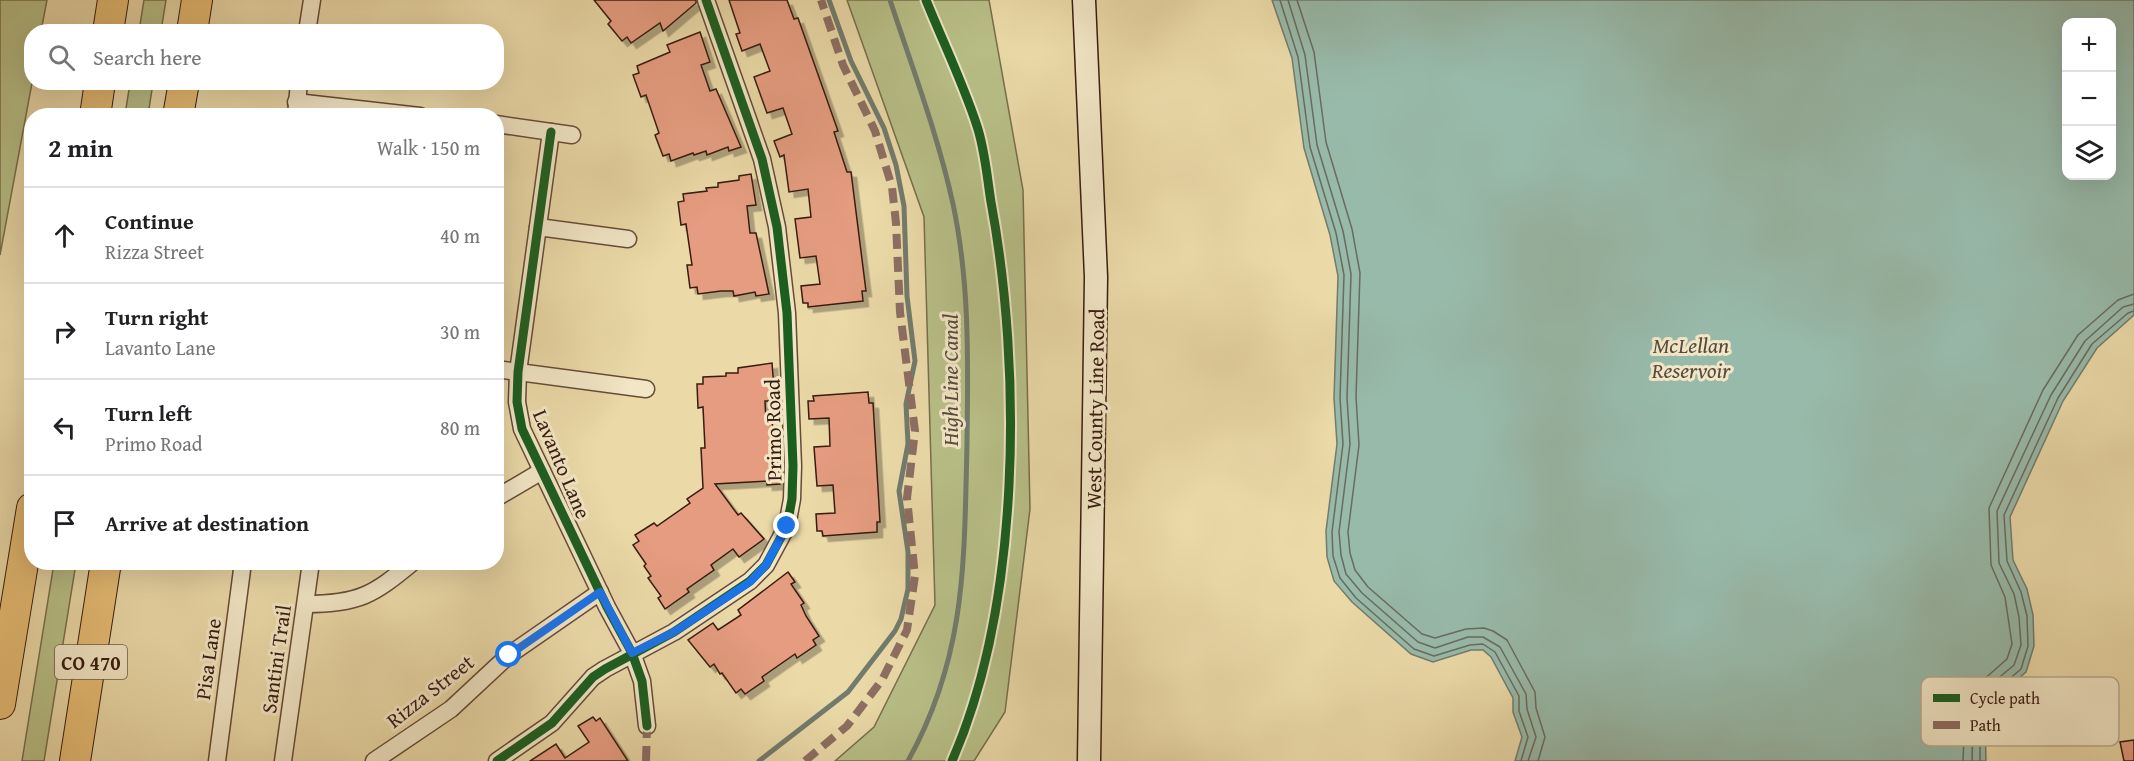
<!DOCTYPE html>
<meta charset="utf-8">
<style>
:root{--surface:#fff;--page:#f2f2f2;--text:#202124;--muted:#757577;--line:#e0e0e0}
body{margin:0;font-family:"Gentium Book Plus",serif;background:var(--page);color:var(--text)}
.controls{position:absolute;right:18px;top:18px;display:grid;overflow:hidden;border-radius:12px;box-shadow:0 6px 24px #0002}
.controls button{width:54px;height:54px;display:grid;place-items:center;padding:0;border:0;border-bottom:2px solid var(--line);background:var(--surface);color:var(--text);font:30px sans-serif}
.stop{position:absolute;width:18px;height:18px;margin:-14px;border:4px solid #1a73e8;border-radius:50%;background:#fff}
.stop.end{background:#1a73e8;border-color:#fff;box-shadow:0 2px 6px #0008}
.list{margin:0;padding:0;list-style:none}
h2{display:flex;justify-content:space-between;align-items:center;height:78px;margin:0;padding:0 24px;font-size:26px}
h2 small{font-size:20px;font-weight:400;color:var(--muted)}
.list li{display:grid;grid-template-columns:39px 1fr auto;gap:18px;align-items:center;box-sizing:border-box;height:96px;padding:0 24px;border-top:2px solid var(--line)}
.list b{display:block;font-size:22px;white-space:nowrap}
.list p{margin:0;font-size:20px;white-space:nowrap;color:var(--muted)}
.list em{font-size:20px;font-style:normal;color:var(--muted)}
.icon{flex:none;width:33px;height:33px;fill:none;stroke:currentColor;stroke-width:2;stroke-linecap:round;stroke-linejoin:round}
.map{position:relative;flex:none;width:2134px;height:761px;overflow:hidden}
.search{position:absolute;background:var(--surface);box-shadow:0 6px 24px #0002;left:24px;top:24px;width:480px;height:66px;display:flex;align-items:center;gap:15px;box-sizing:border-box;padding:0 21px;border-radius:24px;color:var(--muted);font-size:22px}
.panel{position:absolute;background:var(--surface);box-shadow:0 6px 24px #0002;left:24px;top:108px;width:480px;height:462px;border-radius:24px}
.map>svg:first-child{display:block}
</style>
<div class="map">
<svg width="2134" height="761" viewBox="0 0 2134 761">
<defs>
<filter id="shadow"><feDropShadow dx="5.5" dy="5.5" stdDeviation="0" flood-color="#0004"/></filter>
</defs>
<rect width="100%" height="100%" fill="#ebd9a8"/>
<filter id="stains"><feTurbulence type="fractalNoise" baseFrequency=".00333" numOctaves="4"/><feColorMatrix values="0 0 0 0 .2 0 0 0 0 .09 0 0 0 0 .02 0 0 0 .5 -.17"/></filter>
<radialGradient id="worn" r=".72"><stop offset=".6" stop-color="#630" stop-opacity="0"/><stop offset="1" stop-color="#630" stop-opacity=".3"/></radialGradient>
<!-- green -->
<g fill="#b8bf87" stroke="#786e4c" stroke-width="1.5">
<polygon points="0,0 47,0 41,31 32,32 32,83 0,255"/>
<polygon points="144,0 166,0 161,31 139,31"/>
<polygon points="847,0 989,0 1023,190 1030,509 1005,712 974,761 835,761 874,727 935,605 924,217"/>
<polygon points="130,83 153,83 148,115 125,115"/>
<polygon points="54,563 76,563 44,761 22,761"/>
</g>
<!-- water -->
<path fill="#98baaa" stroke="#727b6d" stroke-width="1.5" fill-rule="evenodd" d="M1272,0h862v315l-37,33 -34,53 -53,116 3,43 14,29 6,26 1,31 -8,26 -26,22 -15,28 1,39h-471l7,-24 -9,-25v-14l-22,-41 -8,-7h-12l-38,12 -22,-8 -59,-52 -18,-21 -7,-24 -1,-26 11,-87 -3,-46 4,-122 -8,-41 -26,-87 -12,-90zM2066,22h46v154h-46z"/>
<g fill="none" stroke-linecap="round" stroke-linejoin="round">
<!-- shore -->
<g stroke="#686b5e" stroke-width="1.5">
<polyline points="1280,0 1298,57 1310,147 1336,233 1344,275 1340,398 1343,444 1332,532 1333,556 1340,578 1356,598 1414,649 1434,656 1470,645 1483,644 1495,652 1519,696 1519,711 1528,737 1521,761"/>
<polyline points="1288,0 1305,55 1317,145 1343,231 1351,274 1347,398 1350,444 1339,532 1341,555 1346,574 1362,593 1418,642 1435,648 1468,637 1483,637 1500,647 1526,694 1527,709 1536,737 1528,761"/>
<polyline points="1297,0 1314,52 1326,142 1352,229 1360,273 1356,397 1359,445 1348,532 1350,553 1355,570 1368,587 1422,634 1435,638 1466,629 1484,628 1493,631 1507,640 1535,692 1536,708 1545,737 1538,761"/>
<polyline points="1963,761 1965,712 1982,681 2007,659 2012,644 2005,597 1991,565 1989,508 2043,390 2078,335 2118,300 2134,294"/>
<polyline points="1972,761 1973,716 1989,686 2014,665 2021,645 2019,617 2014,594 1999,563 1997,511 2051,395 2085,341 2123,307 2134,304"/>
<polyline points="1980,761 1980,719 1995,691 2021,669 2028,646 2027,616 2021,592 2007,561 2004,515 2058,398 2092,344 2128,313 2134,311"/>
</g>
<!-- stream -->
<g stroke="#727b6d" stroke-width="5">
<path d="M890,0c22,67 48,135 63,204 17,80 15,159 14,240 -3,116 0,211 -59,317"/>
<polyline points="759,761 848,692 895,631 901,619 908,589 908,552 899,491 908,444 906,404 915,361 907,296 904,206 896,165 884,128 851,61 829,0"/>
</g>
</g>
<!-- building -->
<g fill="#e59c80" stroke="#391c11" stroke-width="1.5" filter="url(#shadow)">
<polygon points="594,0 696,0 696,3 663,31 660,23 631,43 627,37 622,41 608,24 611,21"/>
<polygon points="729,0 787,0 794,19 798,18 838,131 834,132 847,172 851,172 866,291 862,291 863,301 808,307 808,303 803,303 801,286 820,284 816,256 800,258 795,219 811,217 808,189 789,192 784,155 780,157 774,141 792,134 783,108 767,113 754,77 770,71 760,44 742,51 736,34 740,33"/>
<polygon points="700,32 710,62 701,65 710,91 716,89 741,147 729,151 728,147 707,155 706,151 694,155 693,153 671,161 669,154 663,156 655,135 659,133 646,95 641,97 633,75 639,73 637,66 670,52 667,45"/>
<polygon points="751,174 756,205 747,206 750,233 756,233 769,294 756,296 755,292 734,296 733,291 721,291 698,294 697,287 690,288 687,265 692,265 686,224 681,225 678,202 684,201 683,194 707,191 706,188 718,187 718,183 739,180 739,176"/>
<polygon points="772,363 775,401 765,401 766,422 772,421 780,484 767,485 767,481 715,484 738,515 741,513 764,539 739,557 733,549 711,565 714,570 687,589 689,592 665,609 658,598 661,596 648,578 651,576 644,566 646,564 633,545 639,541 635,535 654,523 657,526 690,503 687,499 703,488 701,448 705,448 703,407 698,408 697,384 703,384 703,377 726,376 726,373 738,373 738,368"/>
<polygon points="868,392 869,403 873,403 880,522 877,522 877,532 823,536 822,531 817,531 816,514 835,513 833,485 817,486 814,447 830,446 829,418 809,419 808,401 814,401 813,396"/>
<polygon points="788,572 795,582 791,584 804,603 801,605 806,616 819,636 813,640 816,645 797,658 795,654 762,677 764,681 745,694 741,689 736,693 722,673 720,674 714,664 710,667 688,640 713,623 718,630 741,615 738,610"/>
<polygon points="593,717 596,721 600,718 628,761 530,761 556,744 565,758 589,742 578,726"/>
<polygon points="2134,740 2134,761 2124,761 2120,742"/>
</g>
<g fill="none" stroke-linecap="round" stroke-linejoin="round">
<!-- street casing -->
<g stroke="#664b37" stroke-width="19">
<g id="street">
<polyline points="307,32 312,0"/>
<polyline points="296,102 420,116"/>
<polyline points="296,116 299,82"/>
<polyline points="496,124 572,135"/>
<polyline points="551,132 518,372 517,402 522,429 607,607 632,653 642,681 647,726"/>
<polyline points="538,227 628,239"/>
<polyline points="496,369 646,389"/>
<polyline points="496,498 542,471"/>
<path d="M306,604c53,0 67,-9 107,-42"/>
<polyline points="217,761 243,562"/>
<polyline points="283,761 311,562"/>
<polyline points="374,761 451,709 509,655 600,592"/>
<polyline points="497,761 552,723 593,677 605,669 674,632 750,581 766,565 787,526 792,499 793,466 787,313 777,227 762,159 706,0"/>
</g>
</g>
<!-- secondary casing -->
<g stroke="#391c11" stroke-width="25">
<polyline id="secondary" points="1084,0 1096,277 1089,761"/>
</g>
<!-- highway casing -->
<g stroke="#391c11" stroke-width="32">
<g id="highway">
<polyline points="108,32 113,0"/>
<polyline points="192,32 197,0"/>
<polyline points="95,116 100,82"/>
<polyline points="178,116 184,82"/>
<polyline points="0,704 32,508"/>
<polyline points="75,761 106,562"/>
</g>
</g>
<!-- street -->
<use href="#street" stroke="#f2e6c6" stroke-width="16"/>
<!-- secondary -->
<use href="#secondary" stroke="#f2e6c6" stroke-width="22"/>
<!-- highway -->
<use href="#highway" stroke="#e6bc74" stroke-width="30"/>
<!-- quiet -->
<g stroke="#8d6e63" stroke-width="8" stroke-dasharray="15 8" stroke-linecap="butt">
<polyline points="646,761 647,726"/>
<polyline points="805,761 847,726 882,680 907,630 915,576 907,498 915,431 900,312 896,223 892,187 875,131 843,65 821,0"/>
</g>
<!-- cycleway casing -->
<g stroke="#f2e6c6" stroke-width="13">
<g id="cycleway">
<path d="M926,0c17,42 37,83 51,126 8,24 10,51 14,76 31,167 30,402 -39,559"/>
<polyline points="551,132 518,372 517,402 522,429 607,607 632,653 642,681 647,726"/>
<polyline points="497,761 552,723 593,677 605,669 674,632 750,581 766,565 787,526 792,499 793,466 787,313 777,227 762,159 706,0"/>
</g>
</g>
<!-- cycleway -->
<use href="#cycleway" stroke="#1b5e20" stroke-width="9"/>
</g>
<g fill="none" stroke-linecap="round" stroke-linejoin="round">
<!-- route -->
<polyline stroke="#1a73e8" stroke-width="8" points="509,655 600,592 632,653 674,632 750,582 766,565 787,526"/>
</g>
<g text-anchor="middle" dominant-baseline="central" stroke-width="6" stroke-linejoin="round" paint-order="stroke">
<!-- shield labels -->
<rect fill="#f2e6c6" stroke="#705947" stroke-width="1.5" x="55" y="645" width="72" height="34" rx="4.5"/>
<g font-size="20" font-weight="bold" fill="#391c11">
<text x="91" y="662">CO 470</text>
</g>
<!-- street labels -->
<g font-size="21" fill="#391c11" stroke="#f2e6c6">
<text transform="translate(1095 409) rotate(-89)">West County Line Road</text>
<text transform="translate(773 430) rotate(-91)">Primo Road</text>
<text transform="translate(562 464) rotate(67)">Lavanto Lane</text>
<text transform="translate(208 659) rotate(-82)">Pisa Lane</text>
<text transform="translate(276 659) rotate(-82)">Santini Trail</text>
<text transform="translate(430 691) rotate(-38)">Rizza Street</text>
</g>
<!-- water labels -->
<g font-size="22" font-style="italic" fill="#564b3f" stroke="#f2e6c6">
<text x="1691" y="345">McLellan<tspan x="1691" dy="25">Reservoir</tspan></text>
<text transform="translate(950 380) rotate(-90)">High Line Canal</text>
</g>
</g>
<!-- legend -->
<rect x="1921" y="677" width="198" height="69" rx="9" fill="#f2e6c6" stroke="#baa990" stroke-width="1.5"/>
<rect x="1933" y="694" width="27" height="8" fill="#1b5e20"/>
<rect x="1933" y="721" width="27" height="8" fill="#8d6e63"/>
<g font-size="16" fill="#391c11">
<text x="1970" y="704">Cycle path</text>
<text x="1970" y="731">Path</text>
</g>
<rect width="100%" height="100%" filter="url(#stains)"/>
<rect width="100%" height="100%" fill="url(#worn)"/>
</svg>
<div class="controls">
<button>+</button>
<button>−</button>
<button><svg class="icon" aria-label="layers" viewBox="0 0 24 24"><path d="M12 4l9 5-9 5-9-5zM3 14l9 5 9-5"/></svg></button>
</div>
<div class="stop" style="left:509px;top:655px"></div>
<div class="stop end" style="left:787px;top:526px"></div>
<div class="search"><svg class="icon" aria-label="search" viewBox="0 0 24 24"><circle cx="10" cy="10" r="6"/><path d="M15 15l6 6"/></svg>Search here</div>
<section class="panel">
<h2>2 min<small>Walk · 150 m</small></h2>
<ul class="list">
<li><svg class="icon" aria-label="ahead" viewBox="0 0 24 24"><path d="M12 20V5M6 11l6-6 6 6"/></svg><div><b>Continue</b><p>Rizza Street</p></div><em>40 m</em></li>
<li><svg class="icon" aria-label="right" viewBox="0 0 24 24"><path d="M7 20v-9h11M14 6l5 5-5 5"/></svg><div><b>Turn right</b><p>Lavanto Lane</p></div><em>30 m</em></li>
<li><svg class="icon" aria-label="left" viewBox="0 0 24 24"><path d="M17 20v-9H6M10 6l-5 5 5 5"/></svg><div><b>Turn left</b><p>Primo Road</p></div><em>80 m</em></li>
<li><svg class="icon" aria-label="arrive" viewBox="0 0 24 24"><path d="M6 21V4h12l-3 4 3 4H6"/></svg><div><b>Arrive at destination</b></div></li>
</ul>
</section>
</div>
